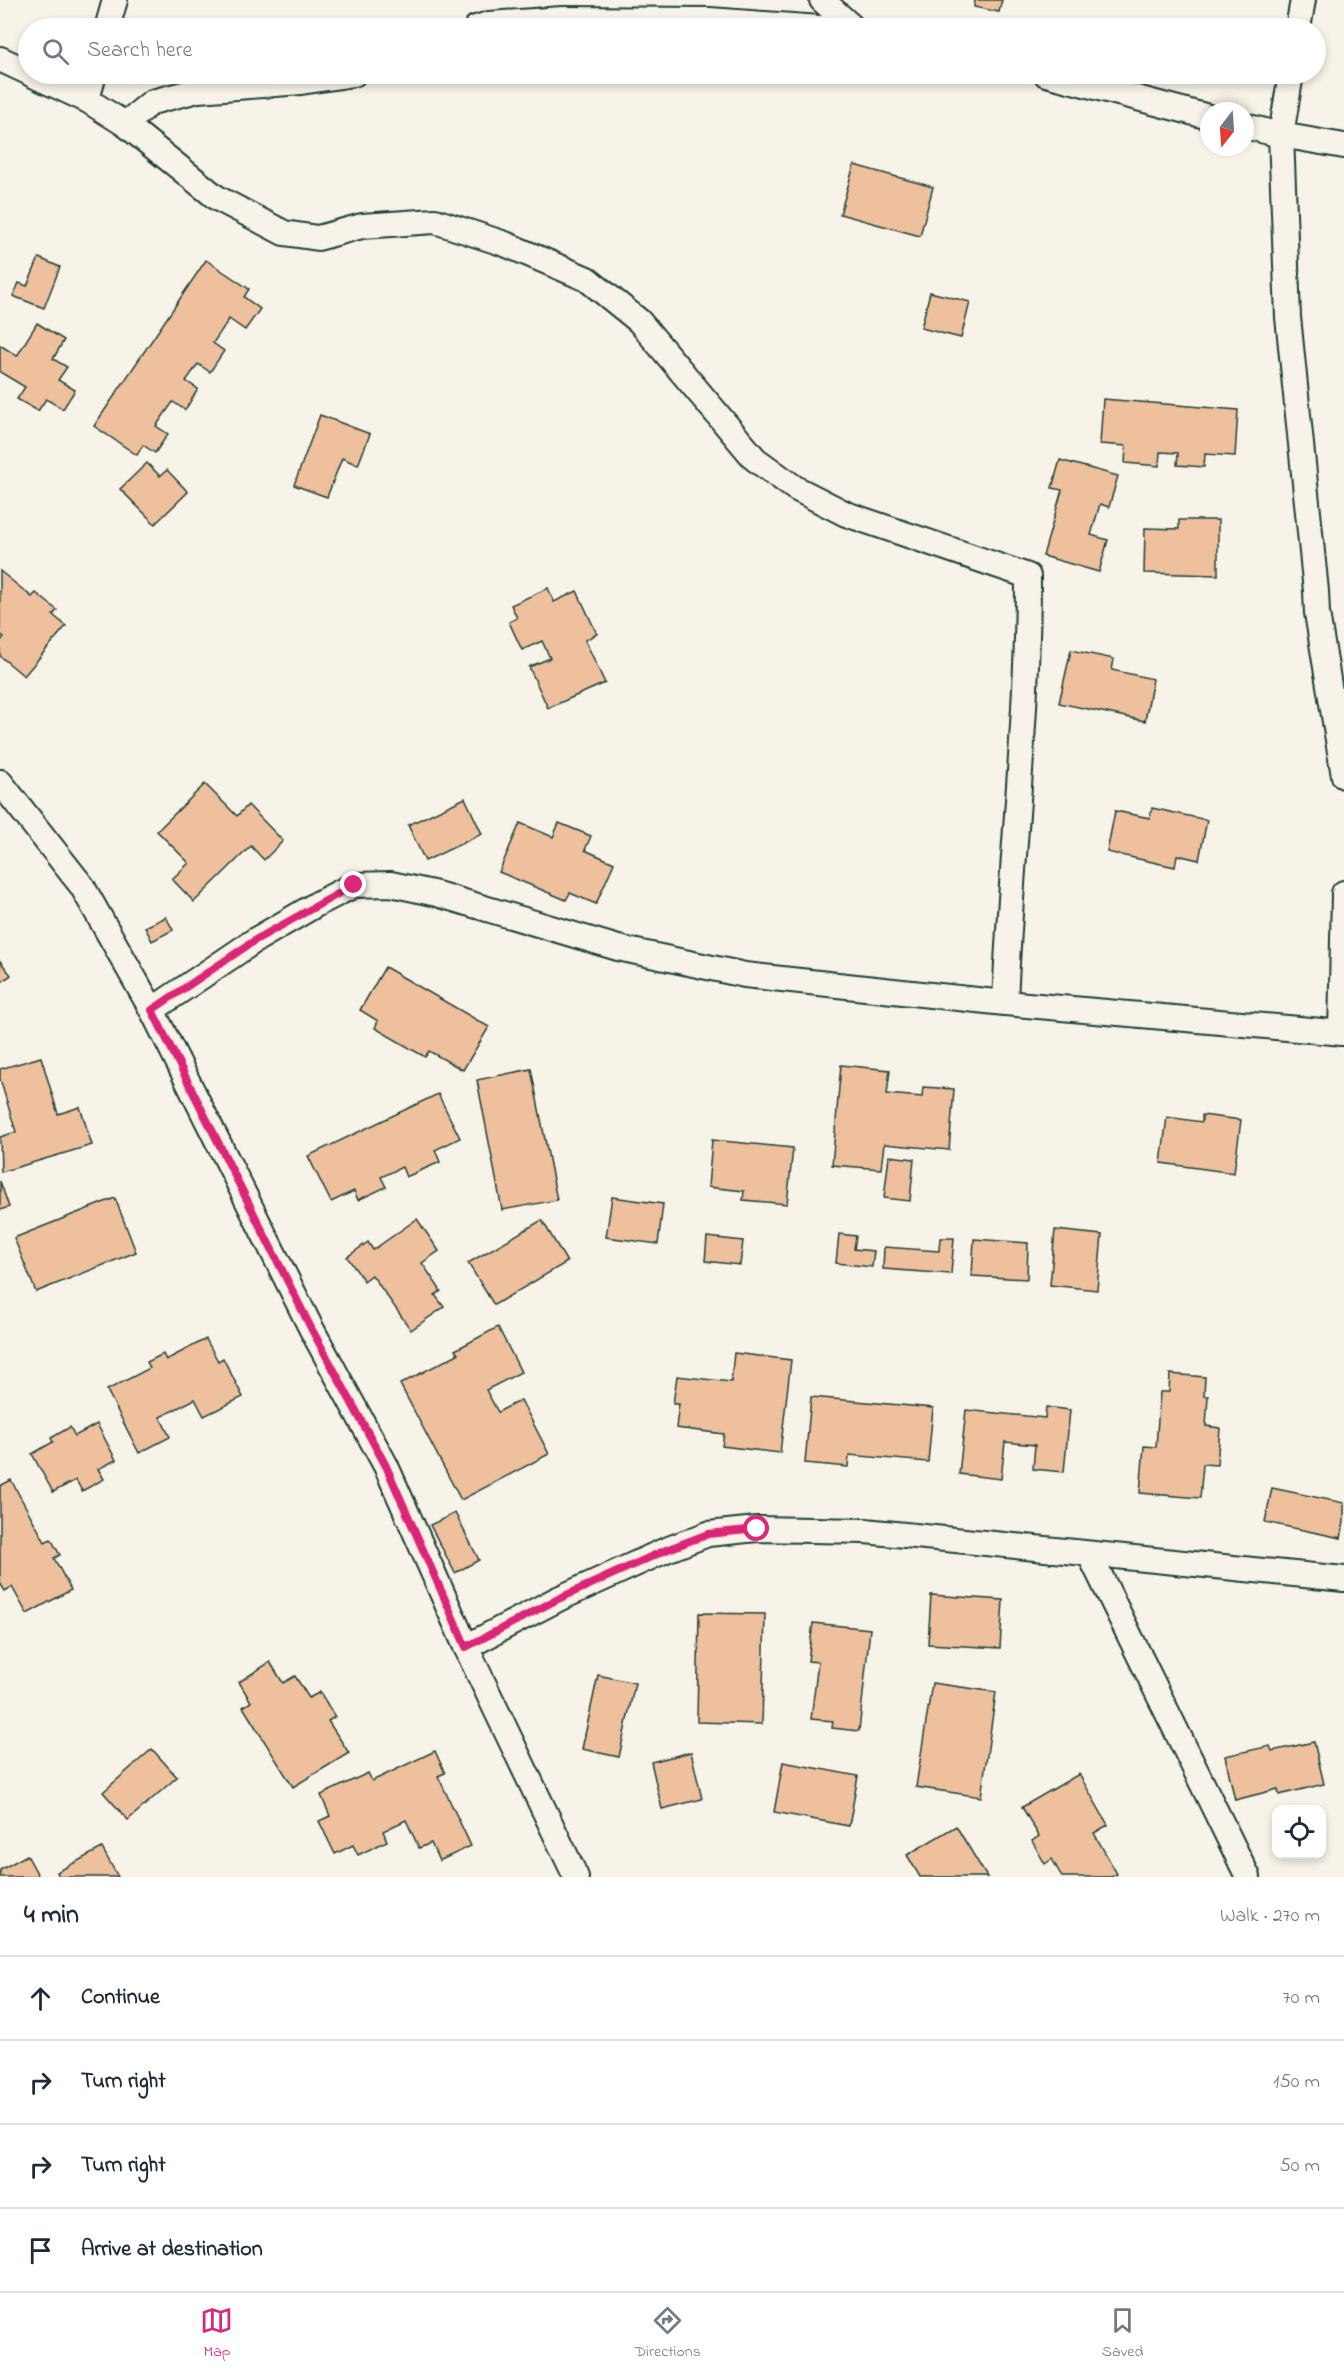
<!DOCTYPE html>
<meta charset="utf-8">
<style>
:root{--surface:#fff;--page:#f2f2f3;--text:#1f2937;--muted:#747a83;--line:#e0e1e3;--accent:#db2777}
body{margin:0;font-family:"Indie Flower",sans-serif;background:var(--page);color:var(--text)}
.controls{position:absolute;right:18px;bottom:18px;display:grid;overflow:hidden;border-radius:12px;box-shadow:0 3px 9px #0003}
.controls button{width:54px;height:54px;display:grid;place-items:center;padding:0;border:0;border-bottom:2px solid var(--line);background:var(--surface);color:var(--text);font:30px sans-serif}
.compass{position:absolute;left:1200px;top:102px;width:54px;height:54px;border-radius:50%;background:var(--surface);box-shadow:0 3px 9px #0003;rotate:197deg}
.stop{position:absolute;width:18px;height:18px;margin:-14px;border:4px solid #db2777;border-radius:50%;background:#fff}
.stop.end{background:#db2777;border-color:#fff;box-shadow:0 2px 6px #0008}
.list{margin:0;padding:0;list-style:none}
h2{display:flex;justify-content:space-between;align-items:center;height:78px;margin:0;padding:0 24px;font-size:26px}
h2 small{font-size:20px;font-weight:400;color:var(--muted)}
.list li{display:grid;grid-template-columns:39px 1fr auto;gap:18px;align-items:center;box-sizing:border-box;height:84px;padding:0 24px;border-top:2px solid var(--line)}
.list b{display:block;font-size:22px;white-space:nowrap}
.list em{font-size:20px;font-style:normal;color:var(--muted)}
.icon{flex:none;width:33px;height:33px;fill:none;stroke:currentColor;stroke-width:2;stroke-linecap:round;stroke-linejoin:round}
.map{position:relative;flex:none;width:1344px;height:1877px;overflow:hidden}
.search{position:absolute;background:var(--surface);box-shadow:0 3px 9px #0003;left:18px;right:18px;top:18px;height:66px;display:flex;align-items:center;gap:15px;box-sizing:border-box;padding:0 21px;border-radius:33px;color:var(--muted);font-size:22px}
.sheet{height:414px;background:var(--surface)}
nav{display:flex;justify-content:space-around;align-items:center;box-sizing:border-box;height:84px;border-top:2px solid var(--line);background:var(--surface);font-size:16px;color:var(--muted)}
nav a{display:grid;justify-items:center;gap:3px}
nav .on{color:var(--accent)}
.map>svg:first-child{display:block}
</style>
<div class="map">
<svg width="1344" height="1877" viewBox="0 0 1344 1877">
<rect width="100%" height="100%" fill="#f7f3e8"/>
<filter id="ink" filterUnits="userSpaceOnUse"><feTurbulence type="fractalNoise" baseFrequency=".0167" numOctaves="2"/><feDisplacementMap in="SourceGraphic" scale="12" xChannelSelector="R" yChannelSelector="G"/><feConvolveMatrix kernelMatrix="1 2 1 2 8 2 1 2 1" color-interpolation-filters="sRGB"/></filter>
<g filter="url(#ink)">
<!-- building -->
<g fill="#eec09e" stroke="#1f3d34" stroke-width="1.5">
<polygon points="975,0 1002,0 999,12 974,7"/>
<polygon points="854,165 933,187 920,236 840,214"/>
<polygon points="39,258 60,267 44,308 13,296 19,283 27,286"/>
<polygon points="206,260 249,289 244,297 260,309 245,330 229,319 213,343 224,351 210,372 198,364 186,381 198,389 185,410 173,402 156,426 168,434 155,453 143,445 137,455 94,426"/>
<polygon points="930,292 970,302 961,338 921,328"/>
<polygon points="37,323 64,340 53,359 67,367 58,380 75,390 63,409 46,399 38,411 17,399 25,387 0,372 0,345 17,356"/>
<polygon points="1103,399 1238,410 1235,456 1205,454 1204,467 1177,465 1178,453 1160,452 1159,466 1125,463 1126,446 1100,444"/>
<polygon points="320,415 370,434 358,465 342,458 327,497 294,485"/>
<polygon points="1060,460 1118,476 1109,507 1100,504 1091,535 1108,540 1099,572 1043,556 1062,490 1052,488"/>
<polygon points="147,463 160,476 167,470 188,492 155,524 120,489"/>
<polygon points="1179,520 1218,520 1218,575 1144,573 1145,528 1179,529"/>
<polygon points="0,571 32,597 36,593 57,610 53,615 66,626 24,676 0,656 0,642 4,637 0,634"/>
<polygon points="548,588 554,602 577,591 597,634 585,640 605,683 548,708 529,667 550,658 542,641 522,650 509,622 517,618 511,605"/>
<polygon points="1071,650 1114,659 1112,670 1153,679 1145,721 1059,703"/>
<polygon points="205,784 237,816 248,805 283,841 264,860 251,846 194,902 172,879 189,863 157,831"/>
<polygon points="465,798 482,834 425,861 408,825"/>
<polygon points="1152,808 1207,820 1199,860 1177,855 1175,867 1107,852 1115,811 1150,818"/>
<polygon points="520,823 553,837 559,823 591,836 585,850 614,863 596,904 570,893 566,900 499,872"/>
<polygon points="166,917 173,930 152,941 145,927"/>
<polygon points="0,961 11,975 0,983"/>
<polygon points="385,967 489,1027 463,1070 429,1051 425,1057 375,1028 378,1021 360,1010"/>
<polygon points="41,1057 58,1114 80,1107 92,1145 1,1172 0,1137 16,1132 0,1079 0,1069"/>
<polygon points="841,1065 890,1070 887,1094 922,1097 923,1087 954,1089 949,1150 884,1144 881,1169 832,1165"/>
<polygon points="531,1069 557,1200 502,1210 477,1080"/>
<polygon points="438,1094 460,1138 435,1150 440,1162 406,1177 402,1167 381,1177 386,1187 358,1200 354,1191 331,1202 308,1156"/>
<polygon points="1202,1115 1241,1120 1234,1173 1161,1163 1167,1117 1202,1122"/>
<polygon points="712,1140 793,1148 787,1204 743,1200 744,1191 708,1187"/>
<polygon points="889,1156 914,1159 910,1201 884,1198"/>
<polygon points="0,1181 9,1207 0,1210"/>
<polygon points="612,1197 663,1204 658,1244 606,1237"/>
<polygon points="115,1198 136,1252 36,1292 14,1238"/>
<polygon points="417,1219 439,1251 422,1263 441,1291 435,1295 444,1307 411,1330 372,1275 364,1281 347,1257 368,1242 373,1250"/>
<polygon points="542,1220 567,1262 494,1305 468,1263"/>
<polygon points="1055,1230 1102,1235 1097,1290 1050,1285"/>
<polygon points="839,1234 856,1236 854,1249 874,1251 872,1267 836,1263"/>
<polygon points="707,1237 743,1241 740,1265 705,1261"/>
<polygon points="940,1238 954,1238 951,1274 883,1269 884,1247 939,1251"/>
<polygon points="974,1239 1028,1243 1027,1279 972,1276"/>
<polygon points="498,1327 521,1372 486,1390 498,1412 521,1400 549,1454 461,1500 400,1384 458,1354 455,1350"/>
<polygon points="206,1339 218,1361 223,1358 243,1397 204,1416 195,1399 160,1417 170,1437 139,1453 107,1390 150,1368 147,1362 163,1354 166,1360"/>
<polygon points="734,1353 791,1360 780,1453 722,1446 724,1434 676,1428 679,1404 673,1404 677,1376 731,1382"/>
<polygon points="1170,1374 1205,1377 1204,1396 1208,1396 1206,1426 1220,1428 1217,1465 1203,1464 1200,1498 1140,1493 1144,1446 1156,1447 1160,1392 1169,1392"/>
<polygon points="811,1397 933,1408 928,1462 849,1455 848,1467 805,1463"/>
<polygon points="1046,1407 1070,1410 1064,1472 1033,1469 1035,1445 1005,1442 1001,1479 959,1474 966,1410 1045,1418"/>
<polygon points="97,1424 116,1460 98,1469 104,1479 82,1491 76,1480 53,1492 32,1454 53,1442 51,1438 70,1427 75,1436"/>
<polygon points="11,1480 45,1542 51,1539 60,1555 54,1558 71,1590 27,1614 12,1587 5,1591 0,1583 0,1486"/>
<polygon points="1272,1488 1344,1503 1344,1522 1341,1538 1265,1522"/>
<polygon points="455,1513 479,1560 455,1573 430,1525"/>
<polygon points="931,1595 1003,1600 1000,1648 928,1644"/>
<polygon points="699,1613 765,1614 762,1724 697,1722"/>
<polygon points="813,1623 870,1629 859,1731 832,1728 833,1721 811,1719 818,1662 808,1661"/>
<polygon points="270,1662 283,1683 295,1676 309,1698 320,1692 335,1717 328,1721 349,1753 293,1787 243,1707 251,1702 239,1682"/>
<polygon points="598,1675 635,1683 619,1757 582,1749"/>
<polygon points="932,1683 996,1692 981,1797 916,1787"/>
<polygon points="1314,1742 1324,1784 1279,1795 1278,1789 1235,1800 1225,1756 1270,1746 1272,1751"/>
<polygon points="152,1749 177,1777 128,1820 103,1792"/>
<polygon points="435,1751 445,1773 438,1776 471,1846 439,1861 431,1843 419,1848 406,1820 383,1831 387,1841 358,1855 353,1845 335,1854 319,1821 330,1816 321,1795 368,1773 372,1781"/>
<polygon points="691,1752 702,1799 662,1809 651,1762"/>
<polygon points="783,1762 858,1776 849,1826 774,1812"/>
<polygon points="1079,1774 1108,1825 1094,1833 1117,1874 1111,1877 1062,1877 1052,1859 1045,1864 1032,1841 1039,1836 1022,1807"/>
<polygon points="956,1826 987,1877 920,1877 907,1855"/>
<polygon points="102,1848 118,1877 59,1877 57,1872"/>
<polygon points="27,1855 39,1877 0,1877 0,1870"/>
</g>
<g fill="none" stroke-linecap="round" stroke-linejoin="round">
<!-- minor casing -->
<g stroke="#1f3d34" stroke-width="28">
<g id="minor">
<polyline points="822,0 853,28"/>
<polyline points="107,28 115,0"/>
<polyline points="476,28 489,24 562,19 710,20 820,28"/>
<polyline points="1298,28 1303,0"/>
<polyline points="0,59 28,72"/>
<path d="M31,74l56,26 38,24 92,74 67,35 34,5 44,-12 73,-5 70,23 82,35 52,42 116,138 40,29 51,26 182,62c0,143 -17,285 -23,427"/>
<polyline points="1046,74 1209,117"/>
<polyline points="1291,74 1281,135 1288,317 1316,591 1317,613 1344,776"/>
<polyline points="87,100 94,74"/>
<polyline points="125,124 152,102 198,90 301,82 354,74"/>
<polyline points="1245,126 1281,135 1344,146"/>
<polyline points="0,782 82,886 152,1010 311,1328 386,1466 466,1647 576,1877"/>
<polyline points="152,1010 257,939 317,904 354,885 391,884 437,894 618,948 745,975 1005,1003 1344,1033"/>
<polyline points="1341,1033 1344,893"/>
<polyline points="1090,1555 1248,1877"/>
<polyline points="466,1647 558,1599 666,1550 708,1534 757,1529 865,1531 1344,1579"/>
</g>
</g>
<!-- minor -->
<use href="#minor" stroke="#f7f3e8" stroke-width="24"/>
</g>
</g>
<g fill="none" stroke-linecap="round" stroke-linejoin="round" filter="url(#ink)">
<!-- route -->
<polyline stroke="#db2777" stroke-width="8" points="354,885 257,939 152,1010 311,1328 386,1466 466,1647 558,1599 666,1550 708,1534 757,1529"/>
</g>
</svg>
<div class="controls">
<button><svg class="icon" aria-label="locate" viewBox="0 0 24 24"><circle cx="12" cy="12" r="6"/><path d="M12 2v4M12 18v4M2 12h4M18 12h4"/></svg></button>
</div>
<svg class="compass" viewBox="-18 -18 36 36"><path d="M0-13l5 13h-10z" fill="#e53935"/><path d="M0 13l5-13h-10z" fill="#747a83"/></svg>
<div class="stop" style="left:757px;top:1529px"></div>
<div class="stop end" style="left:354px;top:885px"></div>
<div class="search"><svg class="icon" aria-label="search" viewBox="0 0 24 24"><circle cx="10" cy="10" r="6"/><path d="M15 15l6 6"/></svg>Search here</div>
</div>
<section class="sheet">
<h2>4 min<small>Walk · 270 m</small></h2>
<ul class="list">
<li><svg class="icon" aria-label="ahead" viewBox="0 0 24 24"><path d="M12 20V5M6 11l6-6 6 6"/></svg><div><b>Continue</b></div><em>70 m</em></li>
<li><svg class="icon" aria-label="right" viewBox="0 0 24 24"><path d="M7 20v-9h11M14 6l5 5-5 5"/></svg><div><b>Turn right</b></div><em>150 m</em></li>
<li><svg class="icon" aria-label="right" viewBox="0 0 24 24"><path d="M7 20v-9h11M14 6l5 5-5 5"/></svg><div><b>Turn right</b></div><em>50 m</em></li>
<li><svg class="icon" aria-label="arrive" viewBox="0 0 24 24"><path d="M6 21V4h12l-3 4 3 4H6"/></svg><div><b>Arrive at destination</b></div></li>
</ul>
</section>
<nav>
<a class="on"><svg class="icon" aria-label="map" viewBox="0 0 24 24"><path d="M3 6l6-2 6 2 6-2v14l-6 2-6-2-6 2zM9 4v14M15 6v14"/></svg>Map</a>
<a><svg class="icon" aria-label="directions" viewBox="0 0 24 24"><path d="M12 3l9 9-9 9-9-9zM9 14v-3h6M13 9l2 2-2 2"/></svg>Directions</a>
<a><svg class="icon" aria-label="saved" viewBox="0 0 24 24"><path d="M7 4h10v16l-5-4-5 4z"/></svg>Saved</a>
</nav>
